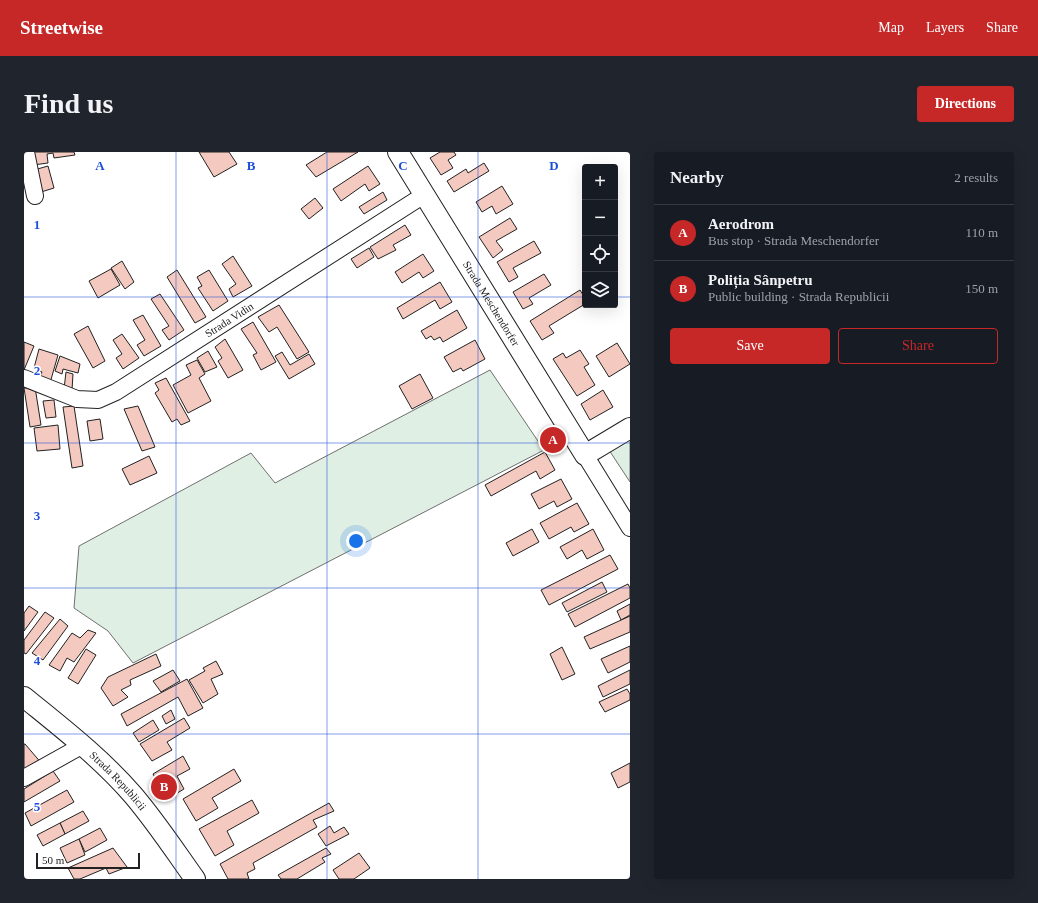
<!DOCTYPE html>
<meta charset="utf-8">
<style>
:root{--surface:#171b24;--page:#20242c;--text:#f1f3f6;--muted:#9ea1a6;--line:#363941;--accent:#c62828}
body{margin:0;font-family:Georgia,serif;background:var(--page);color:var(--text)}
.controls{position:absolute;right:12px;top:12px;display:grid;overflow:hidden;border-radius:4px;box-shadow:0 4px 16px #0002}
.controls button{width:36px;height:36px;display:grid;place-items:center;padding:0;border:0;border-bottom:1px solid var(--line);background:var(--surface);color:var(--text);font:20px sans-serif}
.scale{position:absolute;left:12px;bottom:10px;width:104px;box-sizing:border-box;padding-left:4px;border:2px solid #222;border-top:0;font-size:11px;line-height:14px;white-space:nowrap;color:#222;-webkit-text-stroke:3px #fff;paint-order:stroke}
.you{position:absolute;left:332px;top:389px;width:14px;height:14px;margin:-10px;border:3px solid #fff;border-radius:50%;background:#1a73e8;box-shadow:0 0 0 6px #1a73e833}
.badge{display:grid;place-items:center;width:26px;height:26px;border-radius:50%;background:var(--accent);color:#fff;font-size:13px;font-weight:700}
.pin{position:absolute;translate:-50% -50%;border:2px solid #fff;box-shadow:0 1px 4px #0006}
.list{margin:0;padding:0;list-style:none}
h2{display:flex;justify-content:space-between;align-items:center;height:52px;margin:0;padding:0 16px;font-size:17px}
h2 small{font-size:13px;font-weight:400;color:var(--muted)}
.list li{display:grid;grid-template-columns:26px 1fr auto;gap:12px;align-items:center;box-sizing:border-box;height:56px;padding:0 16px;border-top:1px solid var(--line)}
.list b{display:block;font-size:15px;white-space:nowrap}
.list p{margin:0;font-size:13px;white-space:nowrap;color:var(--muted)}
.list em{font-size:13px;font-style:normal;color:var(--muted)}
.actions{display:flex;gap:8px;padding:12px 16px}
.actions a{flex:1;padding:9px 0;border:1px solid var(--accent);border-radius:4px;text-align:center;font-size:14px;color:var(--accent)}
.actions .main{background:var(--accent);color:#fff}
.icon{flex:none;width:22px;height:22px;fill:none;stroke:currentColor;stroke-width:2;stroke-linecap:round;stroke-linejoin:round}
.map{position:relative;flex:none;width:606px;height:727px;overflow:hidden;border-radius:4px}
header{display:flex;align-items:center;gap:24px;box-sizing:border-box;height:56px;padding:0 20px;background:var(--accent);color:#fff}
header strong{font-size:19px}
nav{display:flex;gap:22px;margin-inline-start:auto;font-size:14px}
.intro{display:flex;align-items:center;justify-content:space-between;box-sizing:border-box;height:96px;padding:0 24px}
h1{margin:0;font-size:28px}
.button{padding:10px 18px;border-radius:4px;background:var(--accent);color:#fff;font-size:14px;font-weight:700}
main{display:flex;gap:24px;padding:0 24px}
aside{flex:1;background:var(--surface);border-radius:4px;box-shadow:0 4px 16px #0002}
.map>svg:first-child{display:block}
</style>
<header>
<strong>Streetwise</strong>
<nav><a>Map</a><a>Layers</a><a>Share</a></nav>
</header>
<div class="intro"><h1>Find us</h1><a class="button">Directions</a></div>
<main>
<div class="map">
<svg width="606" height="727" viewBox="0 0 606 727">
<rect width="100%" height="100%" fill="#fff"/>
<!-- green -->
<g fill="#e0efe3" stroke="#6f6f6f">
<polygon points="466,218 520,298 109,511 84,479 50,456 55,394 227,301 251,331"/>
<polygon points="606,281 606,330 583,295"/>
</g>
<!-- building -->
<g fill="#f3c9c0" stroke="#222">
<polygon points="6,0 50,0 51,3 30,6 29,1 23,2 24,11 9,13"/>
<polygon points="175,0 205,0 213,12 190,25"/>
<polygon points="303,0 334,0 292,25 282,13"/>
<polygon points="416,0 430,0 432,3 424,8 429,16 417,23 406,6"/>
<polygon points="460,11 465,19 430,40 423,29 442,17 444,21"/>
<polygon points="24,14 30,36 17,40 10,18"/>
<polygon points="344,14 356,32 345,39 341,32 317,49 309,37"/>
<polygon points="478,34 489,52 472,62 468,54 458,60 452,50"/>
<polygon points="359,40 363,48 340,62 335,55"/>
<polygon points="291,46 299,56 285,67 277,57"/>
<polygon points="486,66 493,77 472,89 479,98 469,106 455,85"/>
<polygon points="381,73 387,83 369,93 372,98 354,107 346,95"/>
<polygon points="510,89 517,101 489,116 494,125 485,130 473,110"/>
<polygon points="345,96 350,105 333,116 327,107"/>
<polygon points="399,102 410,119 399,126 395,120 378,131 371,120"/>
<polygon points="209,104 228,134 209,145 205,137 212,132 198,112"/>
<polygon points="98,109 110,130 101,137 87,116"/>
<polygon points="87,117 96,133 74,146 65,129"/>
<polygon points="153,118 182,165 171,171 143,125"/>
<polygon points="185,118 204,149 189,159 174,136 178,134 173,125"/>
<polygon points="520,122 527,133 505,146 509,152 499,157 489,140"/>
<polygon points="416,130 428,150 416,157 411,148 379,167 373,156"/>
<polygon points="556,138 561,146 561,152 525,174 530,181 518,188 506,169"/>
<polygon points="136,142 160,178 145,188 138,178 145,174 127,147"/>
<polygon points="255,153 285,200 273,207 253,175 245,180 234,165"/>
<polygon points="433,158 443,176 419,190 416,185 410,188 407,184 402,187 397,179"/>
<polygon points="119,163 137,194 120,204 113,193 121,188 109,168"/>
<polygon points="229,170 252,210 237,218 229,203 233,201 217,177"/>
<polygon points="64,174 81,209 69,216 50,182"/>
<polygon points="98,182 115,206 99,217 92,206 98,202 89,188"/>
<polygon points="201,187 219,218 204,226 194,209 198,206 191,195"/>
<polygon points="451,188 461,207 439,219 437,216 429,220 420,205"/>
<polygon points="0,190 10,194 0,218"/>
<polygon points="593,191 606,212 585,225 572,204"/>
<polygon points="15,197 34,203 26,231 15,226 18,220 10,216"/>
<polygon points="556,198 565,212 560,215 571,233 553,244 529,207 539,201 542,206"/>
<polygon points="184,199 193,215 181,220 173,206"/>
<polygon points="258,200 266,213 285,202 291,212 265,227 251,204"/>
<polygon points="36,204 56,212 54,221 39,217 38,222 31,219"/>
<polygon points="173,208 181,222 175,226 187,249 164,261 149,233 167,223 162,213"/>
<polygon points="42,220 49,222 48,238 40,237"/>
<polygon points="396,222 409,246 388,257 375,234"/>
<polygon points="142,226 166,269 157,273 153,267 148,270 131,241 135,238 131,231"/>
<polygon points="11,235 17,273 6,275 0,236"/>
<polygon points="579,238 589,255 566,268 557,252"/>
<polygon points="30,248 32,265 22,266 19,249"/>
<polygon points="50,254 59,314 48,316 39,255"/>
<polygon points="114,254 131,295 118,299 100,257"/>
<polygon points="76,267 79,287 66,289 63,269"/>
<polygon points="34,273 36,297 13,299 10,276"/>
<polygon points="521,300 531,318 516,327 512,319 467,344 461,333"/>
<polygon points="125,304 133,321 106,333 98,317"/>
<polygon points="537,327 548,347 533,355 530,349 515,357 507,342"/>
<polygon points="553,351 565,372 550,380 547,375 525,387 516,371"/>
<polygon points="508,377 515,390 489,404 482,391"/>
<polygon points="569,377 580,398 563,407 558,398 543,407 536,395"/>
<polygon points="586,403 594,417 525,453 517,438"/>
<polygon points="578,430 583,440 543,460 538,451"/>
<polygon points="604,432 606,436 606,446 551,475 544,462"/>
<polygon points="606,452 606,463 597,468 593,459"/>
<polygon points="5,454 14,460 0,479 0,461"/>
<polygon points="21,460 30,466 2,502 0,501 0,488"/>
<polygon points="606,464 606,480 566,497 560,485"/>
<polygon points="36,467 44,474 19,508 8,501"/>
<polygon points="64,478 72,481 50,510 43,506 36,519 25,513 48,481 56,486"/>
<polygon points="606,494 606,510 584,521 577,507"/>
<polygon points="538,495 551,522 538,528 526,502"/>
<polygon points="62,497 72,503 54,532 44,526"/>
<polygon points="132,502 137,514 106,528 107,533 97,538 104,545 89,554 77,536 84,525"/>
<polygon points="192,509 199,522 187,527 194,542 179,551 165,528 181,519 179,516"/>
<polygon points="149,518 156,529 137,540 129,529"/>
<polygon points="606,518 606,532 579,545 574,534"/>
<polygon points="163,527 179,556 164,564 154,545 103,574 97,562"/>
<polygon points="603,537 606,542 606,548 581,560 575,550"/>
<polygon points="147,558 151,567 142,572 138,564"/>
<polygon points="160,566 166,576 143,590 148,598 128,609 116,592"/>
<polygon points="129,568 135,578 115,590 109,581"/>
<polygon points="0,592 1,592 19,613 0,622"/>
<polygon points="159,604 166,617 153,624 160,637 143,647 129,622"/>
<polygon points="606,611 606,630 594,636 587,621"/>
<polygon points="210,617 217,629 188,646 194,656 172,669 159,647"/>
<polygon points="29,619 36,629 0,650 0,637"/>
<polygon points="43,638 50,650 7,674 1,661"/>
<polygon points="228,648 235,661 203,679 210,693 191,704 175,677"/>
<polygon points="305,651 310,659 289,668 293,675 229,711 231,717 223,721 225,727 204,727 196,712"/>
<polygon points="59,659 65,669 41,682 36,671"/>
<polygon points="36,671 41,682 19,694 13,683"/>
<polygon points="306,674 310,681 320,675 325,682 302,694 294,682"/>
<polygon points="76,676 83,688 61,700 55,687"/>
<polygon points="55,687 61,703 43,711 36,696"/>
<polygon points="89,696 103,715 85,722 82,716 56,727 50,727 44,716"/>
<polygon points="302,696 307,702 298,706 301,710 273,727 257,727 254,723"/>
<polygon points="335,701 346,716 330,727 315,727 309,718"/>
</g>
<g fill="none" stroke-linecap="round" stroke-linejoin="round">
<!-- minor casing -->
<g stroke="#222" stroke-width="18">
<g id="minor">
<polyline points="2,0 11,44"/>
<path id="s1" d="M0,226l53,21 21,1 18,-8 308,-197"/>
<polyline points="561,303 606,376"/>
<polyline points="0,626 59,593"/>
</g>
</g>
<!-- major casing -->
<g stroke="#222" stroke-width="22">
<g id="major">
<path id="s2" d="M374,0l187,303 45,-27"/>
<path id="s3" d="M0,545c38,31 77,61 109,98 23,27 42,56 62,84"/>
</g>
</g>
<!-- minor -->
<use href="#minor" stroke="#fff" stroke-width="16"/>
<!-- major -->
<use href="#major" stroke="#fff" stroke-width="20"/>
</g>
<!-- grid -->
<path fill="none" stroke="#1d4ed8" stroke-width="1" stroke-opacity="0.55" d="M152,0v727M303,0v727M454,0v727M0,145h561M591,145h15M0,291h606M0,436h606M0,582h606"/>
<g text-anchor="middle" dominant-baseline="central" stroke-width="3" stroke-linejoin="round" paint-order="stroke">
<!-- street labels -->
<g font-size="11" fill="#222" stroke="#fff">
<text stroke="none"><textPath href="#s2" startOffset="178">Strada Meschendorfer</textPath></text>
<text stroke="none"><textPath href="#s1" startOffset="232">Strada Vidin</textPath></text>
<text stroke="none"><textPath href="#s3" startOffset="126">Strada Republicii</textPath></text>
</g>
</g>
<g font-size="13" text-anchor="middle" font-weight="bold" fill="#1d4ed8" stroke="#fff" stroke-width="3" stroke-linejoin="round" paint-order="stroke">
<text x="76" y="18">A</text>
<text x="227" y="18">B</text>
<text x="379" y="18">C</text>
<text x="530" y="18">D</text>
<text x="13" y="77">1</text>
<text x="13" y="223">2</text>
<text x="13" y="368">3</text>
<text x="13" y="513">4</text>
<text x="13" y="659">5</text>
</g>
</svg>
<div class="controls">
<button>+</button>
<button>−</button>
<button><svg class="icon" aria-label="locate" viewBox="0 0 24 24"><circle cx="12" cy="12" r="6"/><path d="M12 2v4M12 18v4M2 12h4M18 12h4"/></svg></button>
<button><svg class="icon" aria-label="layers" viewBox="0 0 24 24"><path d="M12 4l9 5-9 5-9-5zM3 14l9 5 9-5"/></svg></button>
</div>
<div class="scale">50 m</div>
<div class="you"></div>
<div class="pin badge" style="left:529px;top:288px">A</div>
<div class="pin badge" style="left:140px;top:635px">B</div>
</div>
<aside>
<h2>Nearby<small>2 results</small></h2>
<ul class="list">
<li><span class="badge">A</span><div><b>Aerodrom</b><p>Bus stop · Strada Meschendorfer</p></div><em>110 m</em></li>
<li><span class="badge">B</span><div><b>Poliția Sânpetru</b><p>Public building · Strada Republicii</p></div><em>150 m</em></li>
</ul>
<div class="actions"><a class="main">Save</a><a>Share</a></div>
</aside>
</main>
